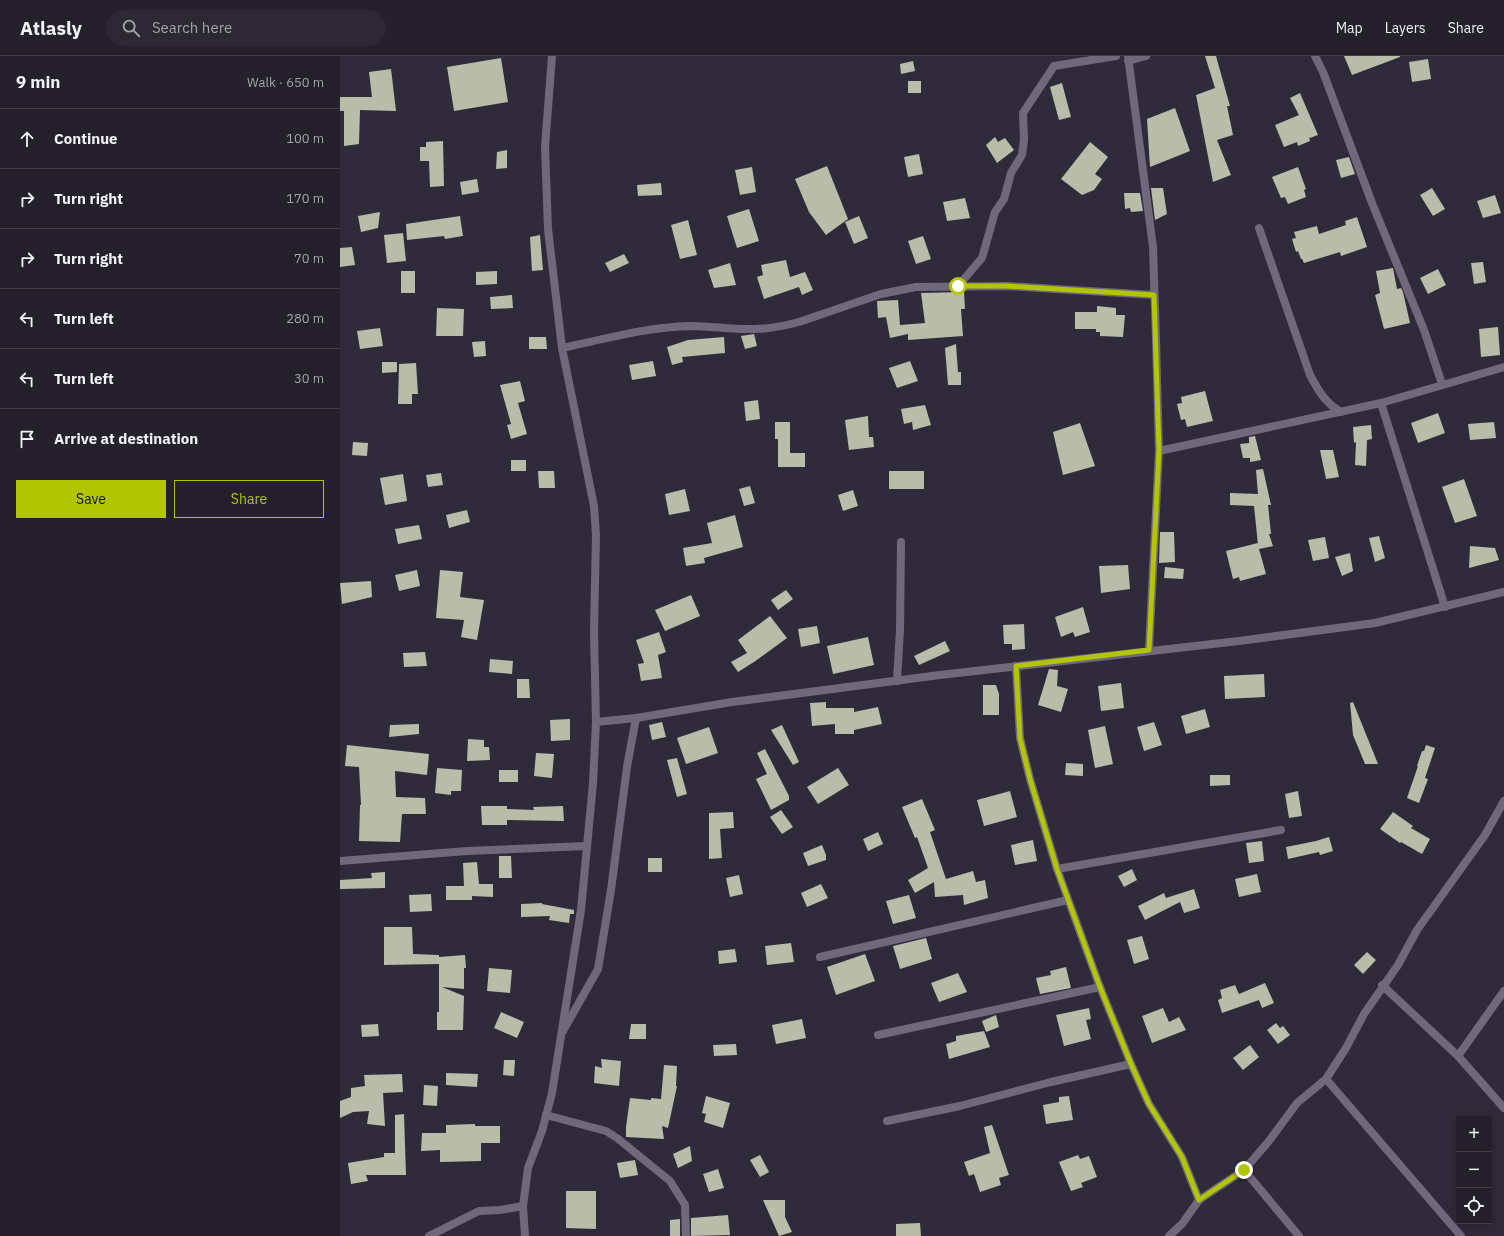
<!DOCTYPE html>
<meta charset="utf-8">
<style>
:root{--surface:#24202c;--page:#2c2834;--text:#f1f3f6;--muted:#a3a3a9;--line:#413e48;--accent:#b1c500}
body{margin:0;font-family:"IBM Plex Sans",sans-serif;background:var(--page);color:var(--text)}
.controls{position:absolute;right:12px;bottom:12px;display:grid;overflow:hidden;border-radius:0px;box-shadow:0 2px 10px #0003}
.controls button{width:36px;height:36px;display:grid;place-items:center;padding:0;border:0;border-bottom:1px solid var(--line);background:var(--surface);color:var(--text);font:20px sans-serif}
.stop{position:absolute;width:12px;height:12px;margin:-9px;border:3px solid #b1c500;border-radius:50%;background:#fff}
.stop.end{background:#b1c500;border-color:#fff;box-shadow:0 1px 4px #0008}
.list{margin:0;padding:0;list-style:none}
h2{display:flex;justify-content:space-between;align-items:center;height:52px;margin:0;padding:0 16px;font-size:17px}
h2 small{font-size:13px;font-weight:400;color:var(--muted)}
.list li{display:grid;grid-template-columns:26px 1fr auto;gap:12px;align-items:center;box-sizing:border-box;height:60px;padding:0 16px;border-top:1px solid var(--line)}
.list b{display:block;font-size:15px;white-space:nowrap}
.list em{font-size:13px;font-style:normal;color:var(--muted)}
.actions{display:flex;gap:8px;padding:12px 16px}
.actions a{flex:1;padding:9px 0;border:1px solid var(--accent);border-radius:0px;text-align:center;font-size:14px;color:var(--accent)}
.actions .main{background:var(--accent);color:#111}
.icon{flex:none;width:22px;height:22px;fill:none;stroke:currentColor;stroke-width:2;stroke-linecap:round;stroke-linejoin:round}
.map{position:relative;flex:none;width:1164px;height:1180px;overflow:hidden}
header{display:flex;align-items:center;gap:24px;box-sizing:border-box;height:56px;padding:0 20px;background:var(--surface);border-bottom:1px solid var(--line)}
header strong{font-size:19px}
nav{display:flex;gap:22px;margin-inline-start:auto;font-size:14px}
.search{width:280px;height:36px;background:var(--page);display:flex;align-items:center;gap:10px;box-sizing:border-box;padding:0 14px;border-radius:22px;color:var(--muted);font-size:15px}
main{display:flex}
aside{flex:1;background:var(--surface)}
.map>svg:first-child{display:block}
</style>
<header>
<strong>Atlasly</strong>
<div class="search"><svg class="icon" aria-label="search" viewBox="0 0 24 24"><circle cx="10" cy="10" r="6"/><path d="M15 15l6 6"/></svg>Search here</div>
<nav><a>Map</a><a>Layers</a><a>Share</a></nav>
</header>
<main>
<aside>
<h2>9 min<small>Walk · 650 m</small></h2>
<ul class="list">
<li><svg class="icon" aria-label="ahead" viewBox="0 0 24 24"><path d="M12 20V5M6 11l6-6 6 6"/></svg><div><b>Continue</b></div><em>100 m</em></li>
<li><svg class="icon" aria-label="right" viewBox="0 0 24 24"><path d="M7 20v-9h11M14 6l5 5-5 5"/></svg><div><b>Turn right</b></div><em>170 m</em></li>
<li><svg class="icon" aria-label="right" viewBox="0 0 24 24"><path d="M7 20v-9h11M14 6l5 5-5 5"/></svg><div><b>Turn right</b></div><em>70 m</em></li>
<li><svg class="icon" aria-label="left" viewBox="0 0 24 24"><path d="M17 20v-9H6M10 6l-5 5 5 5"/></svg><div><b>Turn left</b></div><em>280 m</em></li>
<li><svg class="icon" aria-label="left" viewBox="0 0 24 24"><path d="M17 20v-9H6M10 6l-5 5 5 5"/></svg><div><b>Turn left</b></div><em>30 m</em></li>
<li><svg class="icon" aria-label="arrive" viewBox="0 0 24 24"><path d="M6 21V4h12l-3 4 3 4H6"/></svg><div><b>Arrive at destination</b></div></li>
</ul>
<div class="actions"><a class="main">Save</a><a>Share</a></div>
</aside>
<div class="map">
<svg width="1164" height="1180" viewBox="0 0 1164 1180">
<rect width="100%" height="100%" fill="#302b3a"/>
<!-- building -->
<g fill="#b8bca8">
<polygon points="865,0 876,0 890,50 887,50 893,79 877,84 891,119 873,126 856,39 875,32"/>
<polygon points="1004,0 1060,0 1060,1 1012,19"/>
<polygon points="161,2 168,46 114,55 107,11"/>
<polygon points="1088,3 1091,23 1072,26 1069,6"/>
<polygon points="573,5 575,15 561,18 560,8"/>
<polygon points="51,13 56,55 20,54 19,88 4,90 4,55 0,55 0,41 32,41 29,16"/>
<rect x="568" y="25" width="13" height="12"/>
<polygon points="722,27 731,61 719,64 710,31"/>
<polygon points="960,37 978,79 970,82 969,81 970,85 958,90 957,86 944,91 935,69 959,59 950,42"/>
<polygon points="835,52 850,95 810,111 807,63"/>
<polygon points="655,81 658,86 665,82 674,94 657,107 646,89"/>
<polygon points="103,85 104,130 90,131 89,105 80,105 80,91 86,91 86,86"/>
<polygon points="750,86 768,101 755,118 762,123 754,134 742,139 721,123"/>
<polygon points="167,94 167,112 156,113 157,96"/>
<polygon points="579,98 583,118 568,121 564,101"/>
<polygon points="1009,101 1015,118 1001,122 996,104"/>
<polygon points="487,110 508,163 486,179 469,156 455,123"/>
<polygon points="412,111 416,136 400,139 395,114"/>
<polygon points="958,111 966,133 964,134 966,141 948,148 945,141 941,142 932,121"/>
<polygon points="137,123 139,136 122,139 120,126"/>
<polygon points="321,127 322,139 298,140 297,129"/>
<polygon points="811,132 823,132 827,158 815,164"/>
<polygon points="1092,132 1105,153 1093,160 1080,139"/>
<polygon points="784,137 800,137 803,155 791,156 790,152 785,153"/>
<polygon points="1155,139 1161,157 1143,162 1137,145"/>
<polygon points="625,142 630,162 607,165 603,146"/>
<polygon points="409,153 419,185 397,192 387,160"/>
<polygon points="40,156 38,172 21,176 18,160"/>
<polygon points="120,160 123,180 105,183 104,180 67,184 66,168"/>
<polygon points="519,160 528,182 514,188 505,166"/>
<polygon points="1017,161 1027,191 1001,200 1000,196 964,207 962,203 961,203 958,195 956,196 952,183 956,182 954,176 977,170 979,178 1006,169 1005,165"/>
<polygon points="348,164 357,199 340,203 331,169"/>
<polygon points="63,177 66,205 47,207 44,179"/>
<polygon points="200,179 203,214 192,215 190,181"/>
<polygon points="583,180 591,203 576,208 568,185"/>
<polygon points="12,191 15,209 0,211 0,192"/>
<polygon points="284,198 289,207 270,216 265,207"/>
<polygon points="446,204 450,221 465,216 473,234 462,239 459,231 424,243 417,221 423,219 421,209"/>
<polygon points="1143,206 1146,226 1134,228 1131,207"/>
<polygon points="390,207 396,229 374,232 368,214"/>
<polygon points="1053,212 1057,233 1061,232 1063,236 1070,267 1044,273 1035,239 1040,237 1036,215"/>
<polygon points="1098,213 1106,229 1088,238 1080,222"/>
<rect x="61" y="215" width="14" height="22"/>
<polygon points="157,215 157,228 136,229 136,216"/>
<polygon points="624,236 625,253 621,253 623,280 568,284 568,278 550,282 546,261 538,262 537,245 558,244 560,269 585,267 581,237"/>
<polygon points="172,239 173,252 151,253 150,241"/>
<polygon points="757,250 776,252 776,259 785,259 783,281 760,280 760,276 756,276 756,273 735,273 735,256 757,256"/>
<polygon points="97,252 124,253 123,280 96,280"/>
<polygon points="1158,271 1160,299 1141,301 1139,273"/>
<polygon points="40,272 43,290 20,293 17,275"/>
<polygon points="414,278 417,290 405,293 401,280"/>
<polygon points="189,281 206,281 207,293 189,293"/>
<polygon points="384,281 385,297 342,301 343,306 332,309 327,291 348,284"/>
<polygon points="145,285 146,300 134,301 132,286"/>
<polygon points="616,288 618,316 621,316 621,329 608,329 605,292"/>
<polygon points="313,305 316,320 292,324 289,309"/>
<polygon points="570,305 578,325 557,332 549,312"/>
<polygon points="42,306 57,306 57,316 42,317"/>
<polygon points="76,307 78,338 72,338 72,348 58,348 59,308"/>
<polygon points="180,325 185,345 178,347 187,378 171,383 167,369 171,368 160,329"/>
<polygon points="865,335 873,365 847,371 845,363 841,364 837,348 842,347 841,341"/>
<polygon points="418,344 420,363 406,365 404,346"/>
<polygon points="585,349 591,369 573,374 572,366 564,368 561,353"/>
<polygon points="1098,357 1105,377 1078,387 1071,367"/>
<polygon points="528,360 529,381 533,381 534,391 509,394 505,364"/>
<polygon points="435,366 450,366 450,397 465,397 465,411 438,411 438,383 435,383"/>
<polygon points="1154,366 1156,382 1130,384 1128,368"/>
<polygon points="740,367 755,410 723,419 713,376"/>
<polygon points="1031,369 1032,383 1027,384 1026,410 1015,409 1016,386 1014,387 1013,371"/>
<polygon points="915,380 921,404 910,406 910,402 903,402 900,388 909,387 909,381"/>
<polygon points="13,386 28,387 27,400 12,399"/>
<polygon points="980,394 993,394 999,421 986,423"/>
<rect x="171" y="404" width="15" height="11"/>
<polygon points="923,413 931,449 928,449 931,478 929,478 933,490 919,493 926,518 900,525 899,521 893,523 886,495 918,487 918,489 914,450 890,449 890,437 918,438 916,414"/>
<polygon points="198,415 214,415 215,432 199,432"/>
<rect x="549" y="415" width="35" height="18"/>
<polygon points="101,417 103,429 88,431 86,419"/>
<polygon points="63,418 67,445 45,449 40,422"/>
<polygon points="1124,423 1137,460 1115,467 1102,431"/>
<polygon points="410,430 415,447 404,450 399,433"/>
<polygon points="345,433 350,455 329,459 325,438"/>
<polygon points="513,434 518,450 503,455 498,439"/>
<polygon points="127,454 130,466 109,472 106,459"/>
<polygon points="395,459 403,491 364,502 365,507 346,510 343,492 372,487 367,467"/>
<polygon points="79,469 82,483 58,488 55,473"/>
<polygon points="820,476 834,476 835,506 819,507"/>
<polygon points="1039,480 1045,502 1035,506 1029,482"/>
<polygon points="985,481 989,502 973,505 968,484"/>
<polygon points="1130,490 1155,492 1159,504 1129,512"/>
<polygon points="1010,497 1013,515 1002,520 995,501"/>
<polygon points="788,509 790,533 761,537 759,510"/>
<polygon points="825,511 844,513 843,523 824,522"/>
<polygon points="77,514 80,530 59,535 55,519"/>
<polygon points="100,514 123,516 120,541 144,544 137,584 121,581 124,564 96,562"/>
<polygon points="31,525 32,541 2,548 0,527"/>
<polygon points="446,534 453,543 438,554 431,544"/>
<polygon points="351,539 360,560 325,575 315,554"/>
<polygon points="743,551 750,576 735,581 733,576 721,581 715,561"/>
<polygon points="430,560 447,582 414,606 398,616 391,606 407,597 398,584"/>
<polygon points="684,568 685,593 672,594 672,588 664,588 663,569"/>
<polygon points="477,570 480,587 461,591 458,573"/>
<polygon points="319,576 326,596 318,599 322,622 301,625 298,608 304,607 296,584"/>
<polygon points="528,581 534,609 493,618 487,590"/>
<polygon points="605,585 610,595 579,609 574,600"/>
<polygon points="85,596 87,610 64,611 63,597"/>
<polygon points="150,603 173,605 172,618 149,616"/>
<polygon points="709,613 718,614 717,630 728,633 721,656 698,649"/>
<polygon points="924,618 925,641 885,643 884,620"/>
<polygon points="177,623 189,623 190,642 177,642"/>
<polygon points="781,627 784,652 761,655 758,630"/>
<polygon points="643,629 656,629 659,638 659,659 643,659"/>
<polygon points="486,646 486,652 514,652 514,656 538,651 542,668 514,674 514,678 495,678 495,668 472,670 470,647"/>
<polygon points="1013,646 1038,708 1025,708 1013,679 1010,647"/>
<polygon points="865,653 870,671 846,678 841,660"/>
<polygon points="230,663 230,684 211,685 210,664"/>
<polygon points="322,666 326,681 312,684 309,669"/>
<polygon points="814,666 822,689 804,695 797,671"/>
<polygon points="79,668 79,678 49,681 50,669"/>
<polygon points="442,669 459,706 453,709 431,674"/>
<polygon points="765,670 773,708 755,712 748,674"/>
<polygon points="369,671 378,697 346,708 337,682"/>
<polygon points="128,683 144,684 144,691 149,691 150,704 127,705"/>
<polygon points="7,689 89,698 87,719 55,715 56,741 85,742 86,758 62,758 60,786 19,785 20,749 21,749 19,711 5,710"/>
<polygon points="1086,689 1095,692 1085,722 1088,723 1079,747 1067,742 1078,710 1077,710 1082,695 1084,695"/>
<polygon points="425,693 449,740 449,744 431,754 416,723 427,718 417,697"/>
<polygon points="196,697 214,698 212,722 194,720"/>
<polygon points="337,702 347,738 337,741 327,704"/>
<polygon points="726,707 743,708 743,720 725,719"/>
<polygon points="97,712 122,714 121,735 111,735 111,739 95,737"/>
<polygon points="498,712 509,729 478,748 467,731"/>
<rect x="159" y="714" width="19" height="12"/>
<polygon points="870,719 890,719 890,729 870,730"/>
<polygon points="670,735 677,761 644,770 637,744"/>
<polygon points="958,735 962,760 949,762 945,738"/>
<polygon points="582,743 595,774 590,776 606,823 633,815 636,826 645,824 648,842 624,849 623,839 595,841 594,826 575,837 568,824 588,812 577,781 575,782 562,751"/>
<polygon points="141,750 167,750 167,753 194,754 193,751 223,750 224,765 167,764 167,769 142,769"/>
<polygon points="441,754 453,771 442,778 430,761"/>
<polygon points="393,756 394,772 380,773 382,802 369,803 369,757"/>
<polygon points="1053,756 1073,770 1071,772 1090,783 1082,798 1061,786 1060,787 1040,773"/>
<polygon points="538,776 543,788 528,795 523,783"/>
<polygon points="989,781 993,795 980,799 979,796 948,803 946,791 976,785"/>
<polygon points="693,784 697,805 675,809 671,789"/>
<polygon points="922,785 924,805 909,807 906,787"/>
<polygon points="482,789 486,799 486,804 468,810 463,797"/>
<polygon points="159,800 171,800 172,822 159,822"/>
<rect x="308" y="802" width="14" height="14"/>
<polygon points="137,806 139,828 153,828 153,841 132,840 132,844 106,844 106,830 124,830 123,807"/>
<polygon points="792,813 797,824 784,831 778,820"/>
<polygon points="45,816 45,832 0,833 0,824 32,822 31,817"/>
<polygon points="917,818 921,836 899,841 895,823"/>
<polygon points="399,819 403,838 390,841 386,822"/>
<polygon points="481,828 488,842 467,851 461,837"/>
<polygon points="854,833 860,852 844,857 840,846 805,864 798,850 824,837 826,842"/>
<polygon points="91,838 92,855 70,856 69,839"/>
<polygon points="569,839 576,862 553,868 546,845"/>
<polygon points="202,847 202,848 234,854 234,858 230,858 229,867 209,864 210,860 181,861 181,848"/>
<polygon points="44,871 72,871 73,898 99,899 99,908 44,909"/>
<polygon points="802,880 809,903 794,908 787,884"/>
<polygon points="586,882 592,903 560,913 553,890"/>
<polygon points="451,887 454,906 427,909 425,890"/>
<polygon points="395,893 397,906 379,908 378,895"/>
<polygon points="1027,896 1036,904 1023,918 1014,909"/>
<polygon points="525,898 535,925 496,939 487,911"/>
<polygon points="125,899 126,912 124,912 124,933 102,931 124,940 123,974 97,974 97,956 99,956 99,901"/>
<polygon points="726,911 731,932 700,938 696,922 711,919 710,915"/>
<polygon points="149,912 172,914 170,937 147,935"/>
<polygon points="618,917 627,936 599,946 591,927"/>
<polygon points="925,927 934,947 922,952 919,944 882,957 878,944 882,942 880,934 895,929 899,938"/>
<polygon points="749,952 751,963 746,964 751,983 724,990 716,959"/>
<polygon points="823,952 829,966 839,961 846,974 812,987 802,960"/>
<polygon points="161,956 184,966 177,982 154,972"/>
<polygon points="656,959 659,971 646,976 642,965"/>
<polygon points="462,963 466,982 436,988 432,969"/>
<polygon points="936,967 940,972 943,970 950,979 938,988 927,974"/>
<polygon points="38,968 39,980 22,981 21,969"/>
<polygon points="291,968 306,968 306,983 289,983"/>
<polygon points="644,975 650,991 609,1003 606,988 616,985 616,980"/>
<polygon points="396,988 397,999 374,1000 373,989"/>
<polygon points="910,989 919,1001 903,1014 893,1002"/>
<polygon points="261,1003 281,1005 279,1030 254,1027 255,1010 262,1012"/>
<polygon points="164,1004 175,1004 174,1020 163,1019"/>
<polygon points="324,1009 337,1010 336,1030 337,1030 328,1072 322,1070 324,1083 286,1081 286,1071 290,1042 311,1044 311,1042 321,1043"/>
<polygon points="106,1017 138,1018 137,1031 106,1029"/>
<polygon points="62,1018 63,1036 43,1037 45,1070 27,1068 29,1055 13,1056 0,1062 0,1045 11,1041 11,1032 25,1030 24,1019"/>
<polygon points="84,1029 98,1030 97,1050 83,1049"/>
<polygon points="366,1040 390,1047 383,1072 364,1066 366,1058 362,1057"/>
<polygon points="729,1040 733,1064 706,1068 703,1049 719,1046 719,1041"/>
<polygon points="64,1058 66,1119 26,1119 28,1125 11,1128 8,1107 44,1101 44,1097 55,1097 55,1059"/>
<polygon points="135,1068 135,1070 160,1070 160,1087 141,1087 141,1105 100,1106 100,1094 81,1095 82,1077 106,1077 106,1069"/>
<polygon points="652,1069 669,1119 659,1122 661,1129 640,1136 634,1118 629,1120 624,1106 650,1097 644,1071"/>
<polygon points="350,1090 352,1105 338,1112 333,1098"/>
<polygon points="420,1099 429,1116 420,1121 410,1104"/>
<polygon points="738,1099 740,1103 749,1100 757,1121 741,1127 743,1131 731,1135 719,1106"/>
<polygon points="295,1104 298,1119 280,1122 277,1107"/>
<polygon points="378,1113 384,1132 369,1136 363,1118"/>
<polygon points="226,1135 256,1135 256,1173 226,1172"/>
<polygon points="423,1144 445,1144 445,1161 452,1176 439,1180"/>
<polygon points="388,1159 390,1179 351,1180 351,1162"/>
<polygon points="340,1163 340,1180 330,1180 330,1164"/>
<polygon points="580,1167 581,1180 556,1180 556,1168"/>
</g>
<g fill="none" stroke-linecap="round" stroke-linejoin="round">
<!-- street -->
<g stroke="#70697d" stroke-width="8">
<polyline points="788,0 813,191 816,284 819,395 809,594"/>
<polyline points="975,0 983,16 1032,147 1084,274 1102,328"/>
<polyline points="788,5 806,0"/>
<path d="M919,172l51,147c8,15 15,28 31,37"/>
<polyline points="618,230 642,202 655,156 664,143 671,117 682,99 684,84 683,57 714,10 776,0"/>
<path d="M222,292c42,-9 85,-21 128,-22 22,0 43,4 64,3 15,0 30,-3 45,-7l82,-28 35,-7 91,-1 147,9"/>
<polyline points="1041,347 1105,551"/>
<polyline points="819,395 1041,347 1164,311"/>
<polyline points="676,610 680,682 690,723 717,813 760,931 791,1008 809,1048 842,1101 859,1144"/>
<polyline points="557,625 560,574 561,486"/>
<polyline points="256,666 296,662 392,646 600,619 899,585 1035,567 1164,536"/>
<polyline points="0,805 127,795 246,790"/>
<polyline points="717,813 941,774"/>
<polyline points="480,901 728,844"/>
<polyline points="1042,929 1118,1000 1164,1052"/>
<polyline points="223,975 258,913 271,834 287,711 296,662"/>
<polyline points="538,979 760,931"/>
<polyline points="1118,1000 1164,935"/>
<polyline points="986,1023 1121,1180"/>
<polyline points="206,1059 266,1075 277,1082 330,1125 345,1149 346,1180"/>
<polyline points="547,1065 620,1050 711,1026 791,1008"/>
<polyline points="904,1114 959,1180"/>
<polyline points="183,1150 185,1180"/>
<polyline points="89,1180 139,1155 160,1154 183,1150 188,1112 202,1075 212,1037 241,854 253,727 256,666 254,576 256,479 254,450 222,292 208,173 205,91 212,0"/>
<polyline points="829,1180 842,1168 859,1144 904,1114 929,1085 957,1047 986,1023 1006,992 1024,958 1058,909 1077,874 1145,779 1164,745"/>
</g>
</g>
<g fill="none" stroke-linecap="round" stroke-linejoin="round">
<!-- route -->
<polyline stroke="#b1c500" stroke-width="5" points="618,230 667,230 814,239 819,394 809,594 676,610 680,682 690,723 717,813 760,931 791,1008 809,1048 842,1101 859,1144 904,1114"/>
</g>
</svg>
<div class="controls">
<button>+</button>
<button>−</button>
<button><svg class="icon" aria-label="locate" viewBox="0 0 24 24"><circle cx="12" cy="12" r="6"/><path d="M12 2v4M12 18v4M2 12h4M18 12h4"/></svg></button>
</div>
<div class="stop" style="left:618px;top:230px"></div>
<div class="stop end" style="left:904px;top:1114px"></div>
</div>
</main>
